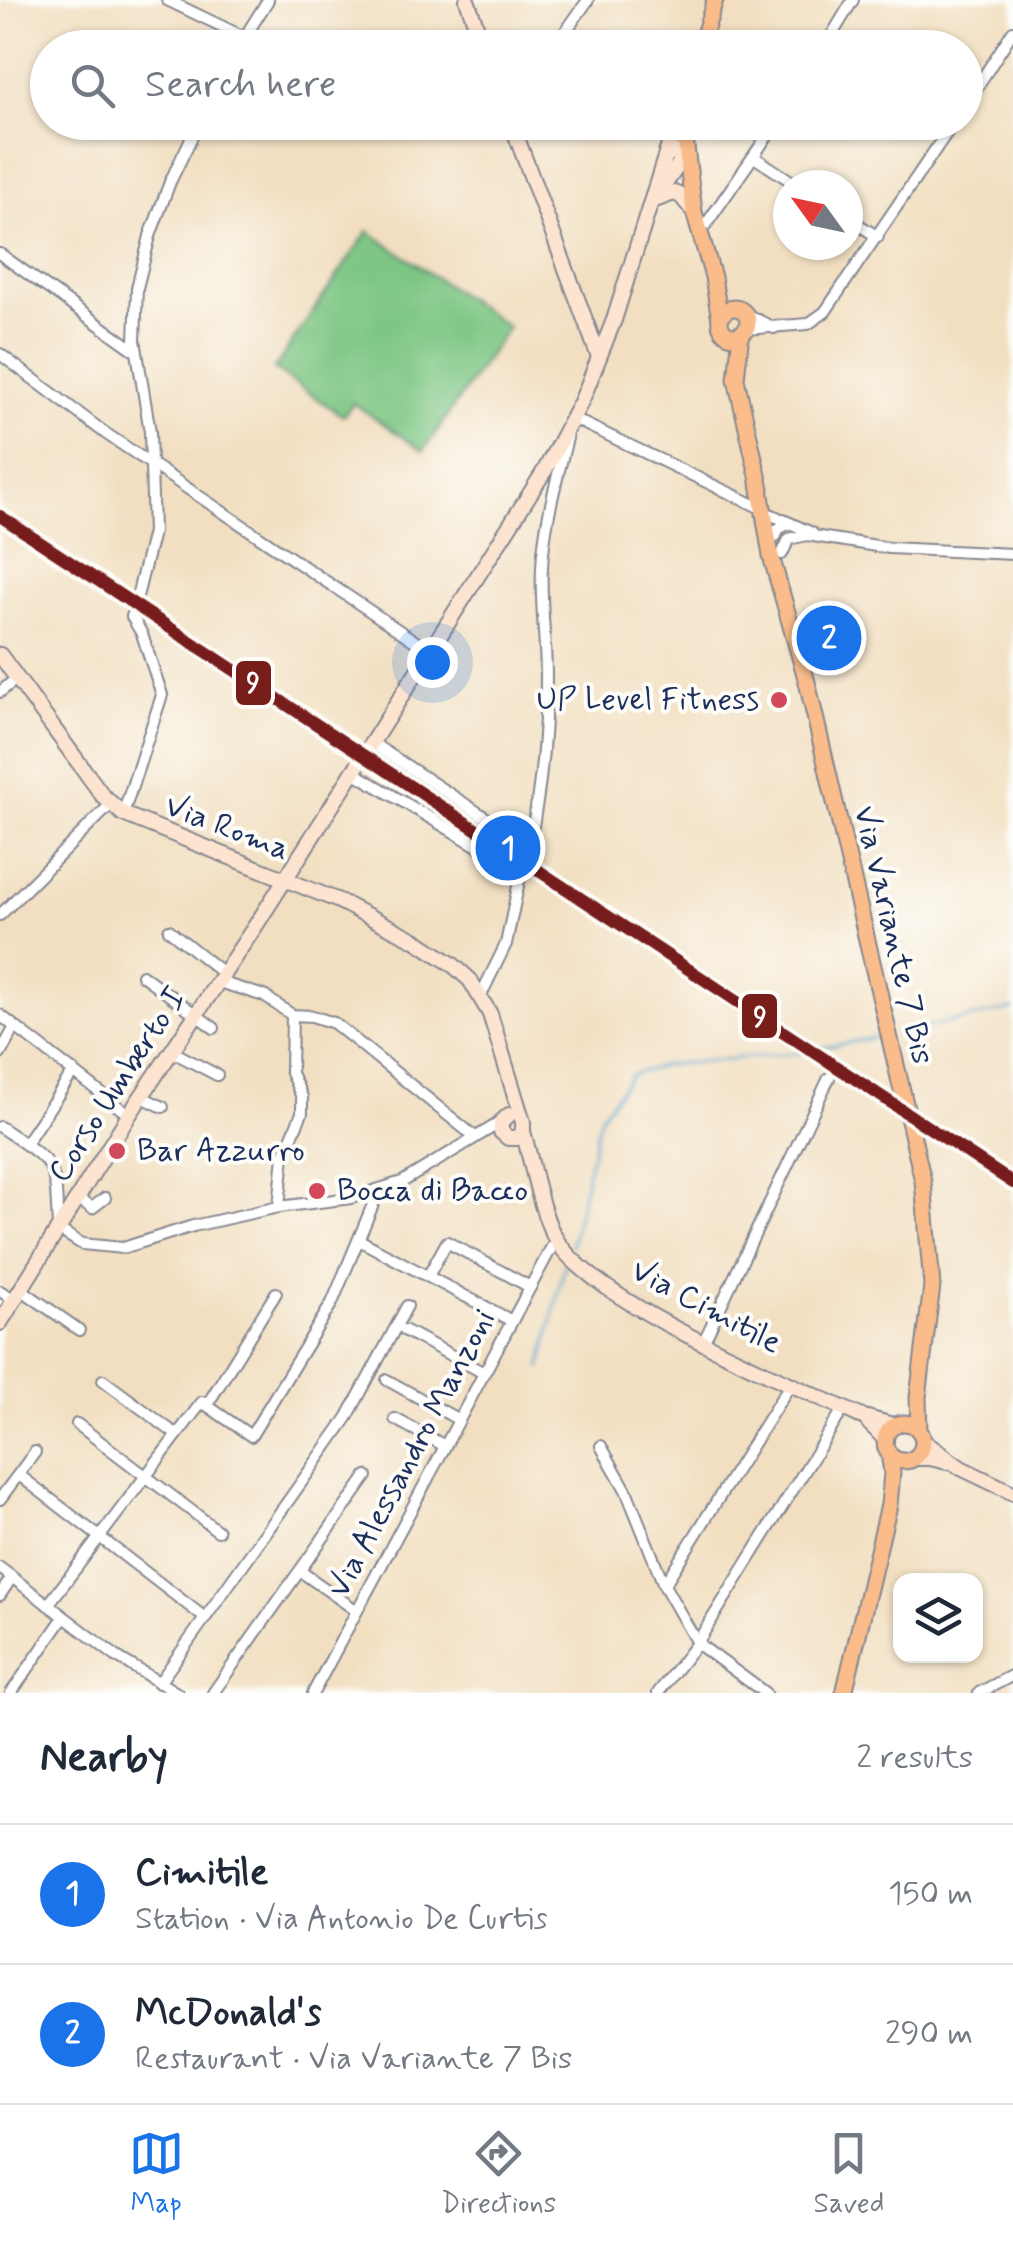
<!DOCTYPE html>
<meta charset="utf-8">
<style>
:root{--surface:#fff;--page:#f6f6f7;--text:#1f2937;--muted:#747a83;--line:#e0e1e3;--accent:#1a73e8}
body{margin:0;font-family:Mynerve,sans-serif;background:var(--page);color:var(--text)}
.controls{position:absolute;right:30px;bottom:30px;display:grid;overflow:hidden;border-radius:20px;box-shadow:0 2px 8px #0004}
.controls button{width:90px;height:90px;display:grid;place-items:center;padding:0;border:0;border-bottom:2px solid var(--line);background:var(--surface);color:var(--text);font:50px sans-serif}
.compass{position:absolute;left:773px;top:170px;width:90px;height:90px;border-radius:50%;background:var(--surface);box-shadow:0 2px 8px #0004;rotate:303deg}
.you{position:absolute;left:432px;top:662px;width:35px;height:35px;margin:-25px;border:8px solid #fff;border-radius:50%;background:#1a73e8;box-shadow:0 0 0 15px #1a73e833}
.badge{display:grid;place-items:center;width:65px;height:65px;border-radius:50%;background:var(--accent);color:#fff;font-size:32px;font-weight:700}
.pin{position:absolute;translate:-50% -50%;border:5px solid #fff;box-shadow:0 2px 10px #0006}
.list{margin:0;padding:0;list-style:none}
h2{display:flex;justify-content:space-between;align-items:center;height:130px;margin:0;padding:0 40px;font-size:42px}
h2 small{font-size:32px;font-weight:400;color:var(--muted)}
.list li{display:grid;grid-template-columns:65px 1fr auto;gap:30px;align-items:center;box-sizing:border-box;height:140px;padding:0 40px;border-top:2px solid var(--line)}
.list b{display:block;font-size:38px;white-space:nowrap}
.list p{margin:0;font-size:32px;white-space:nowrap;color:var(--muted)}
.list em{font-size:32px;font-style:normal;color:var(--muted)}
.icon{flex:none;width:55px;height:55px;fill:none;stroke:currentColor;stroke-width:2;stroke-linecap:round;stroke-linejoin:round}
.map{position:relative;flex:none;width:1013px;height:1693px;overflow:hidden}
.search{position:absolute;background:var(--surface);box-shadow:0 2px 8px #0004;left:30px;right:30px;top:30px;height:110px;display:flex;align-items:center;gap:25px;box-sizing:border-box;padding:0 35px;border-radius:55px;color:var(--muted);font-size:38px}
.sheet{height:410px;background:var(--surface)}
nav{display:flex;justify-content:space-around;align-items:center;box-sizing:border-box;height:140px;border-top:2px solid var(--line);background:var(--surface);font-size:28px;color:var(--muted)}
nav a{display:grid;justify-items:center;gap:5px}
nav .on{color:var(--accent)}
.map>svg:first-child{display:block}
</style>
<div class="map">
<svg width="1013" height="1693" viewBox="0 0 1013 1693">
<rect width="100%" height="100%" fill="#fdfcf7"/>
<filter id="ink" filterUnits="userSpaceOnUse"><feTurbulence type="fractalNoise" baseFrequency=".01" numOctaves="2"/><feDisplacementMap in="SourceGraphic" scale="20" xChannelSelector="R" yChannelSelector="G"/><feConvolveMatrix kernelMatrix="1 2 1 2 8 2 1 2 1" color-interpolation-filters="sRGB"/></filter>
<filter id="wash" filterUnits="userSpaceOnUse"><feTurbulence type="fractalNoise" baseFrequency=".0048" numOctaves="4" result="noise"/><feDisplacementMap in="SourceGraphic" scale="40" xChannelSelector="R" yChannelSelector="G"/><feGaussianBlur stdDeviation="2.25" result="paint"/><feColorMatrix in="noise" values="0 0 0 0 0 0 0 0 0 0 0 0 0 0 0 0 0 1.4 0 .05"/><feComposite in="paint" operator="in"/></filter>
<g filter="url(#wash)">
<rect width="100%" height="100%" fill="#f2dfc1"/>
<!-- green -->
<polygon fill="#7dc683" stroke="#4c7a70" stroke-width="2.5" points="368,231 508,327 423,451 353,403 343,416 274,369"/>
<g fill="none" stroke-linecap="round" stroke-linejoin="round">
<!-- stream -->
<g stroke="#54a3cd" stroke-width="2.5">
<polyline points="897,1033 1013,1009"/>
<polyline points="817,1049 882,1036"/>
<polyline points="571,1245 600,1117 631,1075 666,1065 805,1052"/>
<polyline points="541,1368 565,1264"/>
</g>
</g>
</g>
<g filter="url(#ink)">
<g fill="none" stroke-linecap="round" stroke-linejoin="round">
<!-- street casing -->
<g stroke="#868790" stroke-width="14">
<g id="street">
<polyline points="167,0 244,37"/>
<polyline points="238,48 268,0"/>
<polyline points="554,48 588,0"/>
<polyline points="824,48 853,0"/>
<polyline points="966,104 1013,31"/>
<polyline points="754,157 797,185"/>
<polyline points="848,218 878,237"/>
<polyline points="705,226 777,122"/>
<polyline points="0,254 136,351"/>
<polyline points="744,313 774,328"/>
<polyline points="745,329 808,324 825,312 954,122"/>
<polyline points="0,354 105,433 431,652"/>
<polyline points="571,421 572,418 761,508"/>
<polyline points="770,514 812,533"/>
<polyline points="776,536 778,529 788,524"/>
<polyline points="782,554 789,539 807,535 889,548 1013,554"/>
<polyline points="0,692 17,678"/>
<path d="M372,743l157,103c12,-56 17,-113 17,-170 0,-36 -6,-72 -4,-109 2,-44 15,-87 25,-129"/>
<polyline points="353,772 521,872 506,944 481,995"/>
<polyline points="123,814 162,695 142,634 132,617 153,532 150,432 135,340 137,288 150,236 170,182 199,122"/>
<polyline points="0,915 111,804"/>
<polyline points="169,930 224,974"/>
<polyline points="142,975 214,1028"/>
<polyline points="219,982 264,996 292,1015 312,1016 334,1023 475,1137"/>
<polyline points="0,1015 129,1115"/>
<polyline points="171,1051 217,1075"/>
<polyline points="0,1054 15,1027"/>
<polyline points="142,1097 163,1107"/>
<path d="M0,1127c58,39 55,33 58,102l24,15 41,4 70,-22 86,-19 72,-9 51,-16 99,-60"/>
<polyline points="25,1144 74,1071"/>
<polyline points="77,1198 92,1208 105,1198"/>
<polyline points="279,1207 284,1155 302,1113 302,1097 291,1073 292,1015"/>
<polyline points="359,1240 512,1321"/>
<polyline points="428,1276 447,1242 530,1287"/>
<polyline points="22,1290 79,1330"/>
<polyline points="0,1291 15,1300"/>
<polyline points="404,1330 484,1373"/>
<polyline points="704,1341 829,1078"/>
<polyline points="103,1380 177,1435"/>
<polyline points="387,1380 459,1420"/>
<polyline points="207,1405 276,1293"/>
<polyline points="395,1419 445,1446"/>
<polyline points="77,1424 218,1531"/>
<polyline points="601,1446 626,1490 664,1585 697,1643 765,1693"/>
<polyline points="19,1475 205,1618"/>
<polyline points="0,1499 35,1452"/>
<polyline points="0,1568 117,1657 177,1693"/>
<polyline points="300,1571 357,1611"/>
<polyline points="664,1585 791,1383"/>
<polyline points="0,1595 12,1577"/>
<polyline points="48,1605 202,1402 251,1436 332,1303 379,1190"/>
<polyline points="159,1683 347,1418 407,1306"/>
<polyline points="11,1693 64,1617"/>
<polyline points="213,1693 367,1476"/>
<polyline points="313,1693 556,1239"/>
<polyline points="658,1693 697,1643 844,1408"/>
<polyline points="979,1693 1013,1675"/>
</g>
</g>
<!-- secondary casing -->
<g stroke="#868790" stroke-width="18">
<g id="secondary">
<polyline points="467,0 484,48"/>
<polyline points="511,122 599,357"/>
<polyline points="660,191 686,154 675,151 666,155"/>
<polyline points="655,200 674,193 681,196 694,212"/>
<polyline points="0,655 103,796 123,814 339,901 415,940 452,964 470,980 490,1014 523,1122 523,1132 517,1138 508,1138 501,1132 501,1122 509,1115"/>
<path d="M523,1132c9,29 18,85 34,109 42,65 229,140 303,175l36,10"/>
<polyline points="0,1323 129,1115 258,922 545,470 582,400 614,320 676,122"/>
<polyline points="868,1422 886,1440"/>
<polyline points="923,1441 961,1468 1013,1493"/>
<polyline points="914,1458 930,1458 947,1462"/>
</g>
</g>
<!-- primary casing -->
<g stroke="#868790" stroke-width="19">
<g id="primary">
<polyline points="700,48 715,0"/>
<polyline points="683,122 694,212 713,277 720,320"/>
<circle cx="734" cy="322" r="14"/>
<polyline points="741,333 736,379 761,489"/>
<polyline points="759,483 771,556 807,682 923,1181 932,1286 918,1397 919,1431"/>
<circle cx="904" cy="1442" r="19"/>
<polyline points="844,1693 889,1505 892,1473 889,1453"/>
</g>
</g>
<!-- street -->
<use href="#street" stroke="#fff" stroke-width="10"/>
<!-- secondary -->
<use href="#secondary" stroke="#fde4d0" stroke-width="14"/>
<!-- primary -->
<use href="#primary" stroke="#f9bc8a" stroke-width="15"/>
<!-- rail-1 casing -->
<g stroke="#fdfcf7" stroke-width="20">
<polyline id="rail-1" points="0,516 1013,1183"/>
</g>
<!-- rail-1 -->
<use href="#rail-1" stroke="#771e1b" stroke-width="12"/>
</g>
</g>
<!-- markers -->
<g fill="#d1495b" stroke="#fdfcf7" stroke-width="4">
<circle cx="779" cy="700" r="10"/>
<circle cx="117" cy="1151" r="10"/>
<circle cx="317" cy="1191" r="10"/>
</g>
<g text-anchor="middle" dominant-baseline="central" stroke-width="8" stroke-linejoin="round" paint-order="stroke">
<!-- poi labels -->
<g font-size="32" fill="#1b2f5e" stroke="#fdfcf7" text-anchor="start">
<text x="759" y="700" text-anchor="end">UP Level Fitness</text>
<text x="137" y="1151">Bar Azzurro</text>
<text x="337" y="1191">Bocca di Bacco</text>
</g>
<!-- street labels -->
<g font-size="32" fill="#1b2f5e" stroke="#fdfcf7">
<text transform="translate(227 828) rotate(21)">Via Roma</text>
<text transform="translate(893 935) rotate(77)">Via Variante 7 Bis</text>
<text transform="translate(118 1085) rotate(-57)">Corso Umberto I</text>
<text transform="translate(706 1307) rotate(28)">Via Cimitile</text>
<text transform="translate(412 1454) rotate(-62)">Via Alessandro Manzoni</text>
</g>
</g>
<g stroke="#fdfcf7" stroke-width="4">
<rect x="234" y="659" width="39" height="48" rx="10" fill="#771e1b"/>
<rect x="740" y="992" width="39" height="48" rx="10" fill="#771e1b"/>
</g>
<g font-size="28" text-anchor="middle" font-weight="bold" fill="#fff">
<text x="253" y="692">9</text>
<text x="760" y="1026">9</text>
</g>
</svg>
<div class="controls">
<button><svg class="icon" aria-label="layers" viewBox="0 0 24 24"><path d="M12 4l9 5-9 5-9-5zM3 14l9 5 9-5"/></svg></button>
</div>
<svg class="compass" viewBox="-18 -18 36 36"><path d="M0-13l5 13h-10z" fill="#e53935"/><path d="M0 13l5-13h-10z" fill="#747a83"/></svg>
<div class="you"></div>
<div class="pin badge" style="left:508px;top:848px">1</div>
<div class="pin badge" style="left:829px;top:638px">2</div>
<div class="search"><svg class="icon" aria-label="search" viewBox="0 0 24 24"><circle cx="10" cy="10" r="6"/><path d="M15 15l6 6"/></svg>Search here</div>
</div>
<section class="sheet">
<h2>Nearby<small>2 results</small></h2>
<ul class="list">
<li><span class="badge">1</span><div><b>Cimitile</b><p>Station · Via Antonio De Curtis</p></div><em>150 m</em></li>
<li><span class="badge">2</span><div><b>McDonald's</b><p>Restaurant · Via Variante 7 Bis</p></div><em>290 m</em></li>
</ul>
</section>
<nav>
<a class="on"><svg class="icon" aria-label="map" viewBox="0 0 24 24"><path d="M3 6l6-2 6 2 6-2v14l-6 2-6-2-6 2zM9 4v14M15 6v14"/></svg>Map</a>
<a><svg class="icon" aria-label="directions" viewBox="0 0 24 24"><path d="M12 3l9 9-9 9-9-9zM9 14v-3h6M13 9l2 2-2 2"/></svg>Directions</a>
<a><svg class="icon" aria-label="saved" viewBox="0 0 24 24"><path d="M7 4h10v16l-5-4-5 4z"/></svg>Saved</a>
</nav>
